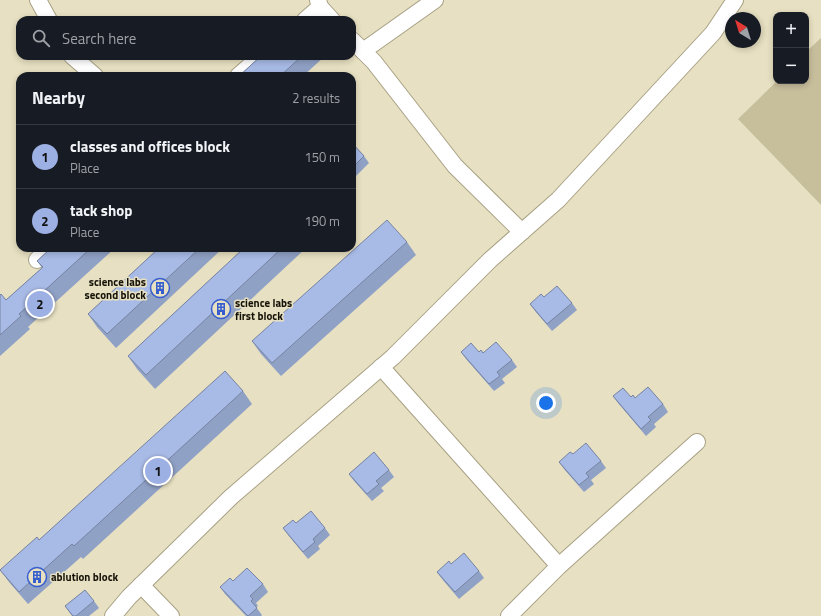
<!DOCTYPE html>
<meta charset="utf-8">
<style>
:root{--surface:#171b24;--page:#242831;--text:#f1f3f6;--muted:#9ea1a6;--line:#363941;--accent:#9db0e4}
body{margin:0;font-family:"Titillium Web",sans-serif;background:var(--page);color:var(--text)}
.controls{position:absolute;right:12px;top:12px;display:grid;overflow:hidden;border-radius:8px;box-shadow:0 2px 6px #0003}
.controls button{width:36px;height:36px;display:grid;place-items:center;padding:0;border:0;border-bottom:1px solid var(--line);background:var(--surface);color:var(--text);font:20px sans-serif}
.compass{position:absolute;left:725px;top:12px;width:36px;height:36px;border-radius:50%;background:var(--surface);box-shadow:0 2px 6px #0003;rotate:322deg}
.you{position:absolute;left:546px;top:403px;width:14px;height:14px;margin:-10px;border:3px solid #fff;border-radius:50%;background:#1a73e8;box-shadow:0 0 0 6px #1a73e833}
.badge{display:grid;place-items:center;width:26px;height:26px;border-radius:50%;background:var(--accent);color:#111;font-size:13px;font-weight:700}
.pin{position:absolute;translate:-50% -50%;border:2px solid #fff;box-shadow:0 1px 4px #0006}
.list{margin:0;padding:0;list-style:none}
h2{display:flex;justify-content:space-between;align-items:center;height:52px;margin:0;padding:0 16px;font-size:17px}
h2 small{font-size:13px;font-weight:400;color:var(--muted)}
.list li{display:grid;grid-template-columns:26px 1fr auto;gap:12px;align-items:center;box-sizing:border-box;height:64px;padding:0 16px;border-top:1px solid var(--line)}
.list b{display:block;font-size:15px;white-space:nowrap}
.list p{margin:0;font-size:13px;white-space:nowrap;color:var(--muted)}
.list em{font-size:13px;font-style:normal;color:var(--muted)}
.icon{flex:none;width:22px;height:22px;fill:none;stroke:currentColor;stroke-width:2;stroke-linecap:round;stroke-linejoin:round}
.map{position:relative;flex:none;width:821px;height:616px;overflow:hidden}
.search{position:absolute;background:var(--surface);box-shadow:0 2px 6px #0003;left:16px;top:16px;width:340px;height:44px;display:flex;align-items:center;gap:10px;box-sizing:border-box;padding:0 14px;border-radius:12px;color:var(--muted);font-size:15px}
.panel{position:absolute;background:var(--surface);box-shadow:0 2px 6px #0003;left:16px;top:72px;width:340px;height:180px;border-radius:12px}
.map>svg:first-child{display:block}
</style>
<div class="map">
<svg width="821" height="616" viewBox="0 0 821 616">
<rect width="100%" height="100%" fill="#e7e0c2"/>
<!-- green -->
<polygon fill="#c7be9c" points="821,38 821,205 738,119 777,81 806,81 806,52"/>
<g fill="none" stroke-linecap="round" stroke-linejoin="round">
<!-- street casing -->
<g stroke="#a8a084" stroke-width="18">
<g id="street">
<polyline points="38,0 49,20"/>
<polyline points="320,7 332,20"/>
<polyline points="305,20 320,7 318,0"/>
<polyline points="352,40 374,62 455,166 522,232"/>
<polyline points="363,51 435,0"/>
<polyline points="72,56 95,76"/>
<polyline points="238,76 261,56"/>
<polyline points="37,260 49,248"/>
<polyline points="381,367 559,566 509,616"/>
<polyline points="559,566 697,442"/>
<polyline points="141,585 171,616"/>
<polyline points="113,616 129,597 231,497 393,357 490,260 558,200 713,33 735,0"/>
</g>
</g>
<!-- street -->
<use href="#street" stroke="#fff" stroke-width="16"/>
</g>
<!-- wall -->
<g fill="#90a1c6">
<polygon points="261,56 325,56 303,76 239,76"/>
<polygon points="352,143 364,156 369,163 352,180"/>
<polygon points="407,242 416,255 281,376 261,354 252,341"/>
<polygon points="51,248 115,248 28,327 30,329 0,356 0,295 6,300 42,268 37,261"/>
<polygon points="159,248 223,248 116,348 97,327 88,314"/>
<polygon points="244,248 306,248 155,389 137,369 128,356"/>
<polygon points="572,303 577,310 552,331 535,311 530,304"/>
<polygon points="461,352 479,352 512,360 517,367 502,379 505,383 494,391 466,359"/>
<polygon points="243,391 252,404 83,559 81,557 28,604 9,582 0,570 39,540"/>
<polygon points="613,396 631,397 663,404 668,412 654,424 656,427 646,436 618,403"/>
<polygon points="573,454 601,461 606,468 591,480 594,484 584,492 564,469 559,462"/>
<polygon points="389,470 394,477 381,488 384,491 372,501 354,481 349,474"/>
<polygon points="296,523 325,528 330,535 318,546 320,549 308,559 288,535 283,528"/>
<polygon points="451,564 479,571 484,578 459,599 442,579 437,572"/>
<polygon points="233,581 263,584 268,592 256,603 258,606 256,607 262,615 261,616 246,616 225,594 220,587"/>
<polygon points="94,601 99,608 89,616 72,616 65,606"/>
</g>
<!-- building -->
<g fill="#a8bbe6" stroke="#7683a1">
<polygon points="261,56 302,56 280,76 239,76"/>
<polygon points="352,143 364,156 352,168"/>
<polygon points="387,220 407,242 272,363 252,341"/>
<polygon points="51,248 91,248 19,314 21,316 0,335 0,295 1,294 6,300 43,267 37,261"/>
<polygon points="159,248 200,248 107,334 88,314"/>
<polygon points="244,248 282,248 146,375 128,356"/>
<polygon points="557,286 572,303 547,324 530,304 541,294 544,297"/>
<polygon points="496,342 512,360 497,372 500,376 489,384 461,352 471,343 479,352 481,350 483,353"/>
<polygon points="225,371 243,391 74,546 72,544 19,592 0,570 37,537 39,540"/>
<polygon points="648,387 663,404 648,417 651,420 641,429 613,396 623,388 631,397 633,395 635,398"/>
<polygon points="586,443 601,461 586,473 589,477 579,485 559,462 570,452 573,454"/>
<polygon points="374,452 389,470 376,481 379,484 367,494 349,474"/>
<polygon points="311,511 325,528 313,539 315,542 303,552 283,528 293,520 296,523"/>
<polygon points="464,553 479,571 455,592 437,572 449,561 451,564"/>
<polygon points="247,568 263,584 250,596 253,599 251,601 257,608 248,616 220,587 230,578 233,581"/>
<polygon points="85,590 94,601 76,616 73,616 65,606"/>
</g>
<!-- icons -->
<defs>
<g id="building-ring" transform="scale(1)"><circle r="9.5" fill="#e7e0c2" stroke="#375ece" stroke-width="1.5"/><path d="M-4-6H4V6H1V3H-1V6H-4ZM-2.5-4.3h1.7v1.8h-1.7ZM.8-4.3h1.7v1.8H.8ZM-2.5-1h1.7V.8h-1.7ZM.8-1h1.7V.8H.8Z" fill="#375ece"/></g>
</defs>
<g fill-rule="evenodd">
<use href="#building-ring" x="160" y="288"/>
<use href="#building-ring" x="221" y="309"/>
<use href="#building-ring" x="37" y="577"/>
</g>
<g text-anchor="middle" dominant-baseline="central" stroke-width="3" stroke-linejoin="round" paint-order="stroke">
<!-- poi labels -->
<g font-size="11" font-weight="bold" fill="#131006" stroke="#e7e0c2" text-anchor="start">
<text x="146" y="282" text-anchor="end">science labs<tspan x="146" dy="13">second block</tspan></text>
<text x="235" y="303">science labs<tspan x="235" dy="13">first block</tspan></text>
<text x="51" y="577">ablution block</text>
</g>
</g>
</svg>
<div class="controls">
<button>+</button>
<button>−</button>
</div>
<svg class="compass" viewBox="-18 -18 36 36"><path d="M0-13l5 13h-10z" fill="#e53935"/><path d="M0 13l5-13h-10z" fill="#9ea1a6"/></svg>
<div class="you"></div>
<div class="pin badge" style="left:158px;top:471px">1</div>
<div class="pin badge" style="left:40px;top:304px">2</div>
<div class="search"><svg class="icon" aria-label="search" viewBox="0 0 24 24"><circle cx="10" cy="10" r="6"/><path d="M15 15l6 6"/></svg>Search here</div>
<section class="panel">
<h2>Nearby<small>2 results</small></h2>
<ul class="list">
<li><span class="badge">1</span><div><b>classes and offices block</b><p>Place</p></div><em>150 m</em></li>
<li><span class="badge">2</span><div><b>tack shop</b><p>Place</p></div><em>190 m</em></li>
</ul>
</section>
</div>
